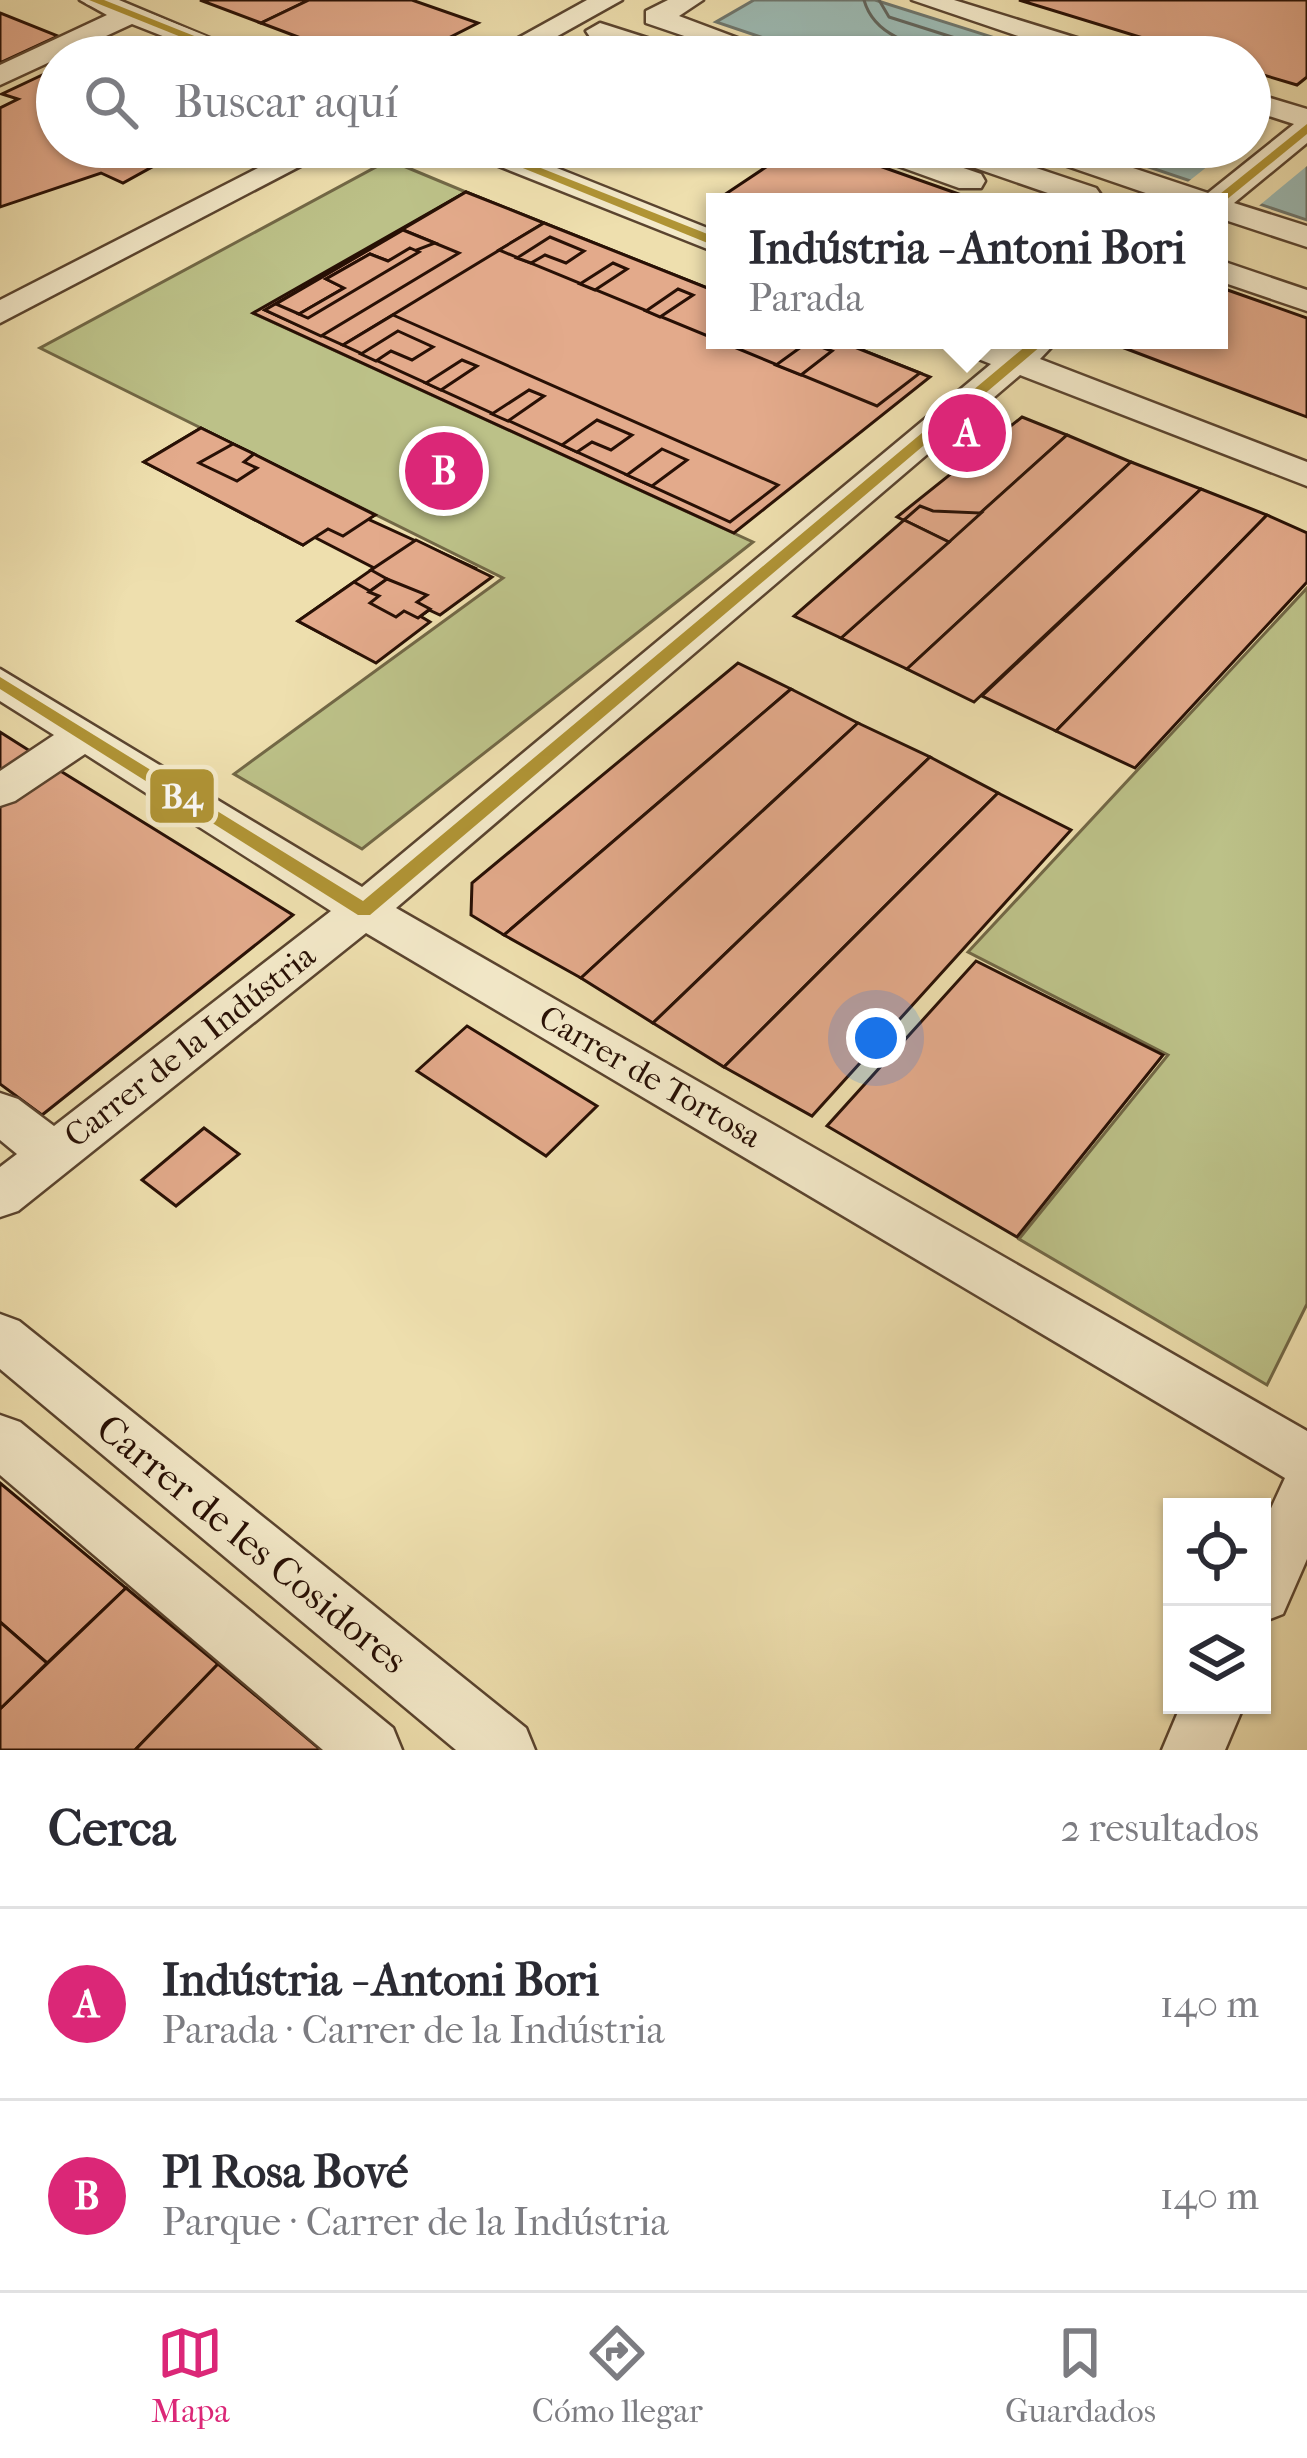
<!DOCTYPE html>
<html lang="es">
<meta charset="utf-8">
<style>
:root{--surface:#fff;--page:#f7f7f7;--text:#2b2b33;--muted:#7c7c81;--line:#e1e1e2;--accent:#db2777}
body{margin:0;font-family:"IM FELL French Canon",serif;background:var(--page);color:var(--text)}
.controls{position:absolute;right:36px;bottom:36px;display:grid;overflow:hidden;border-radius:0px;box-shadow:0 3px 9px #0004}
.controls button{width:108px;height:108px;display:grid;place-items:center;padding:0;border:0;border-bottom:3px solid var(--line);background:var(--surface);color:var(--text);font:60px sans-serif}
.you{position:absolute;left:876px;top:1038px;width:42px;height:42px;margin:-30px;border:9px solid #fff;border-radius:50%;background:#1a73e8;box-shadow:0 0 0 18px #1a73e833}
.badge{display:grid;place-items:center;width:78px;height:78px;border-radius:50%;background:var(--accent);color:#fff;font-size:39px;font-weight:700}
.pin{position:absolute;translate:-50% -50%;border:6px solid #fff;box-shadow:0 3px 12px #0006}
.popup{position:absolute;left:706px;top:193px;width:522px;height:156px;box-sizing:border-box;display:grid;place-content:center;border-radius:0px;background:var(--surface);filter:drop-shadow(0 3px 9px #0005);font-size:39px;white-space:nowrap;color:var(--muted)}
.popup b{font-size:45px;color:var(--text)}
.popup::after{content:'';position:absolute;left:50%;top:100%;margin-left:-24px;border:24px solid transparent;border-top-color:var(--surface)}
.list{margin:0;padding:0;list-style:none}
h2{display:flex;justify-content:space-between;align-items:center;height:156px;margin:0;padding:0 48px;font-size:51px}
h2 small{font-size:39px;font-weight:400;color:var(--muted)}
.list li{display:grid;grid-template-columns:78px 1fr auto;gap:36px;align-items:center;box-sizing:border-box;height:192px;padding:0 48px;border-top:3px solid var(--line)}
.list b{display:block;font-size:45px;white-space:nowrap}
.list p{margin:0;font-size:39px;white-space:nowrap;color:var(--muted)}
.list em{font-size:39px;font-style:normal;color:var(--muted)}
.icon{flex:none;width:66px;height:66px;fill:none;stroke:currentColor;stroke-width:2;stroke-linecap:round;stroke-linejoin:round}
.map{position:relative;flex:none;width:1307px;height:1750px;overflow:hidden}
.search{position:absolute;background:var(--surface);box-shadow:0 3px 9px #0004;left:36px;right:36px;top:36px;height:132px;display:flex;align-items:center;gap:30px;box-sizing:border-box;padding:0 42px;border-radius:66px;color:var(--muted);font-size:45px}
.sheet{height:540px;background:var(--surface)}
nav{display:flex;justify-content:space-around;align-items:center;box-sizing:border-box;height:168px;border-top:3px solid var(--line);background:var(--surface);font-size:33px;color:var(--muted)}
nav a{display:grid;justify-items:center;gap:6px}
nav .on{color:var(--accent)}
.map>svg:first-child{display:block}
</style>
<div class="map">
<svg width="1307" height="1750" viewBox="0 0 1307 1750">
<rect width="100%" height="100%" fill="#eedfae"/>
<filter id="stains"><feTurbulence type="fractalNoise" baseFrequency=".00167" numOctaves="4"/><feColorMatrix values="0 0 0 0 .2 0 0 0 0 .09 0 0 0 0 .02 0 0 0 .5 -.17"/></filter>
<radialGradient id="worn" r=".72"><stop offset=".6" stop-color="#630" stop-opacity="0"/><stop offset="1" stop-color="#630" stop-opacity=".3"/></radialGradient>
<!-- green -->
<g fill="#bcc188" stroke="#726846" stroke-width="3">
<polygon points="389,160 466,192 255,314 753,542 362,849 234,774 503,578 40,348"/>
<polygon points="1307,588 1307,1304 1267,1385 1019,1239 1168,1055 968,952"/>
</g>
<!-- water -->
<g fill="#9cbab3" stroke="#6e766d" stroke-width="3">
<polygon points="754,0 875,0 1055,57 820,57 716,22"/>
<polygon points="1250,119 1307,137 1307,220 1089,147 1250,147"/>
</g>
<!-- pier -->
<polygon fill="#eedfae" points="1269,118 1307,130 1307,166 1255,209 1184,185 1232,147 1250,147 1250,133"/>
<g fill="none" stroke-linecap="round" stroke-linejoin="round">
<!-- shore -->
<g stroke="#62655c" stroke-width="3">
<path d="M864,0c12,43 64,47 101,57"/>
<polyline points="879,0 889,17 1015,57"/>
</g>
</g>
<!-- building -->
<g fill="#e3aa8b" stroke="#281005" stroke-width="3">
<polygon points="200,0 309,0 261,23"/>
<polygon points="412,0 478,23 411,57 351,57 261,23 309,0"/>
<polygon points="1019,0 1307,0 1307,77 1297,85 1250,71 1250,57 1205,57"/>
<polygon points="0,13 58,36 0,63"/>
<polygon points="57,68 57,147 208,147 174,165 163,161 123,183 101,173 0,207 0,108 18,99 2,94"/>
<polygon points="796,147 826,147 970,198 735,202 721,197"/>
<polygon points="466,192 715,291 715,340 837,340 930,377 734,533 253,313"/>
<polygon points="466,192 544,223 343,345 265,310"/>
<polygon points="544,223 715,291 715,339 499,250"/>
<polygon points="403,230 459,253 321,336 265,310"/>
<polygon points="403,230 435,243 388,261 370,254 326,279 344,288 299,314 276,304"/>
<polygon points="550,237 584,251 566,263 545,255 531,263 517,258"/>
<polygon points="410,248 419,252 308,318 299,314 344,288 326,279 370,254 388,261"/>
<polygon points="613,263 627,269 595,290 580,284"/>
<polygon points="1219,287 1307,318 1307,417 1111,343 1219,340"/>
<polygon points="678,289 693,295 660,317 646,311"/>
<polygon points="393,315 778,485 730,522 343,345"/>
<polygon points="398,331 433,347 412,360 391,351 376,361 361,354"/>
<polygon points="717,340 837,340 920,373 877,406"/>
<polygon points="808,342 832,351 801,375 776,365"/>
<polygon points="462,360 477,366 441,390 426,383"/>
<polygon points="529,390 544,396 508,421 492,414"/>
<polygon points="1022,417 1067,435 949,542 897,517"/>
<polygon points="597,420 632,435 611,450 592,442 577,452 562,445"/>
<polygon points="201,428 375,515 368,519 475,568 461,579 467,582 418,618 380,645 374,642 358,653 298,621 374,568 314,537 303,545 144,462"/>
<polygon points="201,428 254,454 375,515 343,536 328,529 303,545 144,462"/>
<polygon points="1067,435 1131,462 907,669 841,638"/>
<polygon points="233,444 254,454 244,462 257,468 237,481 199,463"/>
<polygon points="662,449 687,460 652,486 627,475"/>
<polygon points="1131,462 1201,489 974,702 907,669"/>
<polygon points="1201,489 1267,515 1056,731 982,696"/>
<polygon points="920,506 933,511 981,513 949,542 904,520"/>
<polygon points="1267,515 1307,533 1307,582 1135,768 1056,731"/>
<polygon points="904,520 949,542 841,638 794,616"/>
<polygon points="416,540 492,577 440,615 429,610 420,616 430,622 376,663 298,621 354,582 370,591 387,579 371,570"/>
<polygon points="387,579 427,595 417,602 430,609 418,618 404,611 396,617 370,603 379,596 369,592"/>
<polygon points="738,663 791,689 504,935 471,915 472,883"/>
<polygon points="791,689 858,723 581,978 504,935"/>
<polygon points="858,723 930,757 653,1023 581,978"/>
<polygon points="0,732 30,751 0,771"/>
<polygon points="930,757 998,793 724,1067 653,1023"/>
<polygon points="54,767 293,915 42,1115 0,1084 0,805"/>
<polygon points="998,793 1071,830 812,1116 724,1067"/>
<polygon points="976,961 1163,1055 1017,1237 827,1126"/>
<polygon points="467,1026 597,1106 546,1156 417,1071"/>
<polygon points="204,1128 239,1154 176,1206 142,1180"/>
<polygon points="0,1483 126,1588 47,1663 0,1622"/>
<polygon points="126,1588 218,1664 135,1750 0,1750 0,1709"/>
<polygon points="0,1622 47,1663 0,1709"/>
<polygon points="218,1664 321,1750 135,1750"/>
</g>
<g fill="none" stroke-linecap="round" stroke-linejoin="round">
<!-- street casing -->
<g stroke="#5a442f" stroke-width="5">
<g id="street">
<polygon points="80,0 119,0 255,57 216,57 132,24 0,85 0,65 107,15"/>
<polygon points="587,0 622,0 520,57 484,57"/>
<polygon points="668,0 703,0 679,16 788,57 746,57 646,23 646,11"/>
<polygon points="912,0 954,0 1119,51 1123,57 1080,57"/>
<polygon points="600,23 688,51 692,57 650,57 590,37 586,31"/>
<polygon points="1250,92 1307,109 1307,143 1234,203 1307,226 1307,247 1219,218 1219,202 1172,202 1029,153 1025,147 1070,147 1208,193 1294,124 1250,110"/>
<polygon points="299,147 337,147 0,323 0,300"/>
<polygon points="462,147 504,147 715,231 715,252 466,153"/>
<polygon points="858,147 902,147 981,174 985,181 981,188 959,188 862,153"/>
<polygon points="928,147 973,147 1096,188 1101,195 1095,202 1074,202 932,153"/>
<polygon points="1219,260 1307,290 1307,311 1219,281"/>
<polygon points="943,340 991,340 1011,348 1020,340 1058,340 1040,359 1307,462 1307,486 1020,375 396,908 1307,1431 1307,1559 1283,1614 1262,1622 1262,1528 1285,1478 366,933 18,1211 0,1217 0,1167 17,1154 0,1140 0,1093 18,1099 54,1126 331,911 85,754 15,801 0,806 0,771 54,735 0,701 0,669 362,887 991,364 948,347"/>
<polygon points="0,1314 19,1321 526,1728 535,1750 456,1750 0,1369"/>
<polygon points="0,1415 20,1422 393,1728 402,1750 323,1750 0,1475"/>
<polygon points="1181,1705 1244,1705 1225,1750 1162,1750"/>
</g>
</g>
<!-- street -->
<use href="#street" fill="#f4eaca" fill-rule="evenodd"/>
<!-- bus-1 casing -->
<g stroke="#f4eaca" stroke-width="9">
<g id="bus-1">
<polygon points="89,0 104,0 247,57 231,57"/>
<polygon points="1307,124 1307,134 1220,205 1210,202"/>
<polygon points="471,147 488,147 715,237 715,246"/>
<polygon points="1033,340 1048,340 370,915 358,915 0,689 0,677 363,901"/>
</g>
</g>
<!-- bus-1 -->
<use href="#bus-1" fill="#b09435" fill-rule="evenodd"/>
</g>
<g text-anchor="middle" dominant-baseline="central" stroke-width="10" stroke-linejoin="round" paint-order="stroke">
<!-- street labels -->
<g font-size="33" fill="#281005" stroke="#f4eaca">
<text transform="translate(190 1046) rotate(-38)">Carrer de la Indústria</text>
<text transform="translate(650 1077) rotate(30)">Carrer de Tortosa</text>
</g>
<!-- near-street labels -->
<g font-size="39" fill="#281005" stroke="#f4eaca">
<text transform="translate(252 1544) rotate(39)">Carrer de les Cosidores</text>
</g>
</g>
<rect stroke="#f4eaca" stroke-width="4.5" x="148" y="767" width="68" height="58" rx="12" fill="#b09435"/>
<g font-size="33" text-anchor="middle" font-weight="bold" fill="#fff">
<text x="182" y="808">B4</text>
</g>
<rect width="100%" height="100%" filter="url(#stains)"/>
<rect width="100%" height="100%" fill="url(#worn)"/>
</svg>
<div class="controls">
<button><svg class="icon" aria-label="locate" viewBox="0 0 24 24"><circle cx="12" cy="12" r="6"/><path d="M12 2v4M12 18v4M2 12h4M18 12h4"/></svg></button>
<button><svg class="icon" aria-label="layers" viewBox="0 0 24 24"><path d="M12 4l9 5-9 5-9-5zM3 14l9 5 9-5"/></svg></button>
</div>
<div class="you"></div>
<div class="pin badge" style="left:967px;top:433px">A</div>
<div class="popup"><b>Indústria - Antoni Bori</b>Parada</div>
<div class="pin badge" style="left:444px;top:471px">B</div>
<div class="search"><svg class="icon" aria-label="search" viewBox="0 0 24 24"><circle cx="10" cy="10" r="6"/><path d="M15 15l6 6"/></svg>Buscar aquí</div>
</div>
<section class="sheet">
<h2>Cerca<small>2 resultados</small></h2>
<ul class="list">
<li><span class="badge">A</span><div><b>Indústria - Antoni Bori</b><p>Parada · Carrer de la Indústria</p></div><em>140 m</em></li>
<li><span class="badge">B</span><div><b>Pl Rosa Bové</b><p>Parque · Carrer de la Indústria</p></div><em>140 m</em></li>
</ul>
</section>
<nav>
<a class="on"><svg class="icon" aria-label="map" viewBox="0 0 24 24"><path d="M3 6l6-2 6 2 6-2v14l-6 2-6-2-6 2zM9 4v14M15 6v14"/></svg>Mapa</a>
<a><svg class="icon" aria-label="directions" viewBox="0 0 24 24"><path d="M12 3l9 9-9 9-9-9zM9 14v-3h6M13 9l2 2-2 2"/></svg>Cómo llegar</a>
<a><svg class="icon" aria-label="saved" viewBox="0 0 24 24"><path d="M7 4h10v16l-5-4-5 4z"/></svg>Guardados</a>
</nav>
